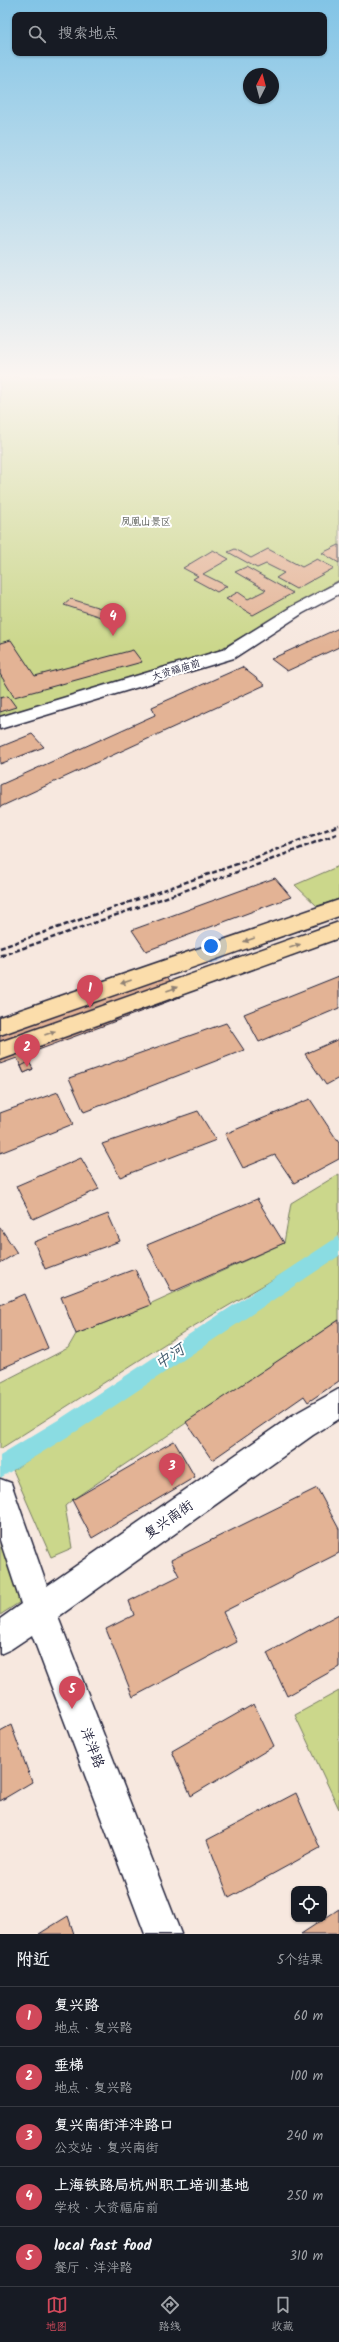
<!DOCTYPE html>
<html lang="zh">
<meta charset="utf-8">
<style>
:root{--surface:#171b24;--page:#20242c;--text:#f1f3f6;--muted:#9ea1a6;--line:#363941;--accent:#d1495b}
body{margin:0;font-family:Kalam,"LXGW WenKai TC",sans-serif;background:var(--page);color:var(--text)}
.controls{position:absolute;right:12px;bottom:12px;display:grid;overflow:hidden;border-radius:8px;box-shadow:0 1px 3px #0004}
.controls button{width:36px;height:36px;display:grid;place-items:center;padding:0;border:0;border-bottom:1px solid var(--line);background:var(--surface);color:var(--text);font:20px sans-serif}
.compass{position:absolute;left:243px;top:68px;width:36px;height:36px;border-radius:50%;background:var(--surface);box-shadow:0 1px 3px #0004;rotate:6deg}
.you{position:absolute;left:211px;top:946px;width:14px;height:14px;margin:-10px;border:3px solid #fff;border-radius:50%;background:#1a73e8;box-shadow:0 0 0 6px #1a73e833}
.badge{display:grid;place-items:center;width:26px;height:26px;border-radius:50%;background:var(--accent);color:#fff;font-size:13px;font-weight:700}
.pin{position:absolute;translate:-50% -33px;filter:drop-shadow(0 1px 2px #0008)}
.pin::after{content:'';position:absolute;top:21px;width:14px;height:12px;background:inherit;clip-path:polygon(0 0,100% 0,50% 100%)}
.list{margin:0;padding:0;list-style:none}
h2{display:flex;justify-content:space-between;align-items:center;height:52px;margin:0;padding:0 16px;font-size:17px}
h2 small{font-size:13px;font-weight:400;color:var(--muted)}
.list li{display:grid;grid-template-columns:26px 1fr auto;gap:12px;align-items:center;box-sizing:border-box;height:60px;padding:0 16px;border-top:1px solid var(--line)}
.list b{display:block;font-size:15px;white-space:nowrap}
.list p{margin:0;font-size:13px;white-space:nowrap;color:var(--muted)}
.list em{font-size:13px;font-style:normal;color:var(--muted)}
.icon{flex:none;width:22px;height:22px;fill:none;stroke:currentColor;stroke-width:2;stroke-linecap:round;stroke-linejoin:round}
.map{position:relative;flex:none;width:339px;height:1934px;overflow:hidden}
.search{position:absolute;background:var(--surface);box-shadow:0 1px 3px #0004;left:12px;right:12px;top:12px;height:44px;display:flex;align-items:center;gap:10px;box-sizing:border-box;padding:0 14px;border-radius:8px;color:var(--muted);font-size:15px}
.sheet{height:352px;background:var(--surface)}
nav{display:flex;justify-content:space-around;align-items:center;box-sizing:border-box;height:56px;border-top:1px solid var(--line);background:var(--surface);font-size:11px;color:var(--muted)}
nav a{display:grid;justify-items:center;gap:2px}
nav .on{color:var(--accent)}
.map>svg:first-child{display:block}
</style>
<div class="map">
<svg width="339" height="1934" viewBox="0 0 339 1934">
<rect width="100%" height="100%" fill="#f7e8df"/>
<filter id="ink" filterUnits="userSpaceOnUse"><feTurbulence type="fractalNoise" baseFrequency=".025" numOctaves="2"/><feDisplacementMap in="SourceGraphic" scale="8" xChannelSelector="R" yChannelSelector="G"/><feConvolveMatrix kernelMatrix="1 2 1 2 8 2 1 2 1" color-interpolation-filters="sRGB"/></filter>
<g filter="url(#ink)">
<!-- green -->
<g fill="#cbd78b" stroke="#767c63">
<polygon points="0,377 339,377 339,580 217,651 161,673 0,726"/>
<polygon points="339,866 339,899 317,906 295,885"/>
<polygon points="339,1174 339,1241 182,1333 0,1449 0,1383 68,1348 76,1334 123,1316 284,1243 291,1203"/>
<polygon points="339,1255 339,1320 72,1500 65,1506 72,1548 51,1557 13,1470"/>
<polygon points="0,1535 23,1600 0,1615"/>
<polygon points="339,1691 339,1809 295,1715"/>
</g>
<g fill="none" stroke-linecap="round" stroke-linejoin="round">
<!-- canal -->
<polygon fill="#8adce2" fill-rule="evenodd" points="339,1236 339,1256 77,1431 0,1478 0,1455 63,1417"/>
</g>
<!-- building -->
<g fill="#e3b395" stroke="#22223b">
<polygon points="339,545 339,563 322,553"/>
<polygon points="235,549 251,558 268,549 302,567 317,559 334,568 296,589 276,578 284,573 266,564 257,568 228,552"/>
<polygon points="213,550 229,559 203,574 227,586 217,592 193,579 198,576 183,568"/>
<polygon points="246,567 293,593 253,615 226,599 238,592 248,599 266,590 235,572"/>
<polygon points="71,599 120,614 113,621 64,605"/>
<polygon points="339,628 339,647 287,671 271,659"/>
<polygon points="11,640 35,676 133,650 142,662 14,697 0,674 0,643"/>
<polygon points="242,667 265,685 0,807 0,785 155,715 152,707"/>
<polygon points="8,696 16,707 0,712 0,698"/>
<polygon points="32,734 44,747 0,764 0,747"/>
<polygon points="275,878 291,897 146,951 132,930"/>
<polygon points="159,963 180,997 25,1055 33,1069 24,1073 17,1058 0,1064 0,1020"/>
<polygon points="339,976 339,1008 259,1042 244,1014"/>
<polygon points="226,1023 244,1050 84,1112 69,1078"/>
<polygon points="339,1039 339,1078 326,1085 305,1054"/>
<polygon points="29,1062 33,1069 24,1073 21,1066"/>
<polygon points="58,1092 73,1124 0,1153 0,1113"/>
<polygon points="310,1099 339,1143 339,1159 294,1183 275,1155 243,1168 225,1134"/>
<polygon points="198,1111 216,1140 120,1177 102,1144"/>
<polygon points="81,1158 99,1189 33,1219 16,1186"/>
<polygon points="257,1199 284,1243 172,1292 147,1245"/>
<polygon points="108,1214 120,1241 45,1269 34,1242"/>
<polygon points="0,1227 17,1253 0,1263"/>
<polygon points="135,1269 151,1305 76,1334 61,1297"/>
<polygon points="25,1294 48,1348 0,1369 0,1305"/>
<polygon points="339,1320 339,1381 308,1402 304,1396 212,1460 186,1422"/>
<polygon points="174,1441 195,1477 92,1538 72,1500"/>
<polygon points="317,1488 339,1529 339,1553 223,1612 237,1642 133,1697 106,1629 134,1615 129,1601 179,1576 171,1560"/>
<polygon points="339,1614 339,1667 287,1696 267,1653"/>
<polygon points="254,1704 274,1746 191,1796 172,1751"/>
<polygon points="11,1725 32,1782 0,1801 0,1731"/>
<polygon points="296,1793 320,1848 229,1898 207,1840"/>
<polygon points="339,1909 339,1934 301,1934"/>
<polygon points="68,1916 74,1934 39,1934"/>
</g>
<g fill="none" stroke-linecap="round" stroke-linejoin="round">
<!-- secondary casing -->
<g stroke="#22223b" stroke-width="3">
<g id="secondary">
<polygon points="339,582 339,594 303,613 234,658 0,729 0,717 222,650 291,607"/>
<polygon points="339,1389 339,1419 313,1435 58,1617 181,1934 145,1934 32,1635 11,1649 0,1654 0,1619 21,1604 0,1540 0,1479 11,1483 47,1586 293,1415"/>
</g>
</g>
<!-- primary casing -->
<g stroke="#22223b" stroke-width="3">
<g id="primary">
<polygon points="339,900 339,916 0,1035 0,1017"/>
<polygon points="339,922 339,938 0,1060 0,1042"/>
</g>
</g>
<!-- secondary -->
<use href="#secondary" fill="#fff" fill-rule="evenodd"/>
<!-- primary -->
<use href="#primary" fill="#fbddab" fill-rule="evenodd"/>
<!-- rail-far1 -->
<g stroke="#22223b" stroke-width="2.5" stroke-dasharray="5 2.5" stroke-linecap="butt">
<polyline points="0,948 257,857 339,825"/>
<polyline points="1,956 265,862 339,833"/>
</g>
<!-- rail -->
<polyline stroke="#22223b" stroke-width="3.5" stroke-dasharray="7 3.5" stroke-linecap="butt" points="0,956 4,955"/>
</g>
<!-- one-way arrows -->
<defs><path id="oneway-solid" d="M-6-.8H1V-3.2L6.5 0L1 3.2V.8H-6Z"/></defs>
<g fill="#8e8073">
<use href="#oneway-solid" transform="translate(249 940) rotate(161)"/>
<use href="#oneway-solid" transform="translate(295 946) rotate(-19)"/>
<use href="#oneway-solid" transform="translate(126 982) rotate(161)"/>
<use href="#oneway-solid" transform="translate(172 989) rotate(-20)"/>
<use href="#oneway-solid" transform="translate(50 1033) rotate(-20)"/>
</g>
</g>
<!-- sky -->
<linearGradient id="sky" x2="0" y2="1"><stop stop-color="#82c4e6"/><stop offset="0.58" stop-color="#fbf5f1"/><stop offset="1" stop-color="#fbf5f1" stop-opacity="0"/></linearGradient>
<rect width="339" height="648" fill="url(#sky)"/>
<g text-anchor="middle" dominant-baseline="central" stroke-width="4" stroke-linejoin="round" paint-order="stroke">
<!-- far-park labels -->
<g font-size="10" fill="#555853" stroke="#fff">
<text x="146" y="522">凤凰山景区</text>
</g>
<!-- far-street labels -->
<g font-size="10" fill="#22223b" stroke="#fff">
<text transform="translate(176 670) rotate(-17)">大资福庙前</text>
</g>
<!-- near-street labels -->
<g font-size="14" fill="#22223b" stroke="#fff">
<text transform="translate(169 1520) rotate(-35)">复兴南街</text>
<text transform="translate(92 1748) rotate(69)">洋泮路</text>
</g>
<!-- near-water labels -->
<g font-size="16" font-style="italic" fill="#415a6d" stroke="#fff">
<text transform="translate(170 1357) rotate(-34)">中河</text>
</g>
</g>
</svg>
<div class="controls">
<button><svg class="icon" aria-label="locate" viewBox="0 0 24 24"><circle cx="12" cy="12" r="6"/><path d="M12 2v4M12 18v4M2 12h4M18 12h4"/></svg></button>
</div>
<svg class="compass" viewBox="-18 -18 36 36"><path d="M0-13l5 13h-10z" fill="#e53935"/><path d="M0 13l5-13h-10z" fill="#9ea1a6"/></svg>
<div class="you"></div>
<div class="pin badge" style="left:90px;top:1008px">1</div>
<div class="pin badge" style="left:27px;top:1067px">2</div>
<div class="pin badge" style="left:172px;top:1486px">3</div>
<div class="pin badge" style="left:113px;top:636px">4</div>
<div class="pin badge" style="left:72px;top:1709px">5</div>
<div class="search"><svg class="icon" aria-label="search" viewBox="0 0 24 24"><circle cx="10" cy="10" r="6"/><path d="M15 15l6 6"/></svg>搜索地点</div>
</div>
<section class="sheet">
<h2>附近<small>5个结果</small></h2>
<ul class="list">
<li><span class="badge">1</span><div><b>复兴路</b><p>地点 · 复兴路</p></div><em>60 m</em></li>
<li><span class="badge">2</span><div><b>垂梯</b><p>地点 · 复兴路</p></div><em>100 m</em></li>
<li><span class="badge">3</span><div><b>复兴南街洋泮路口</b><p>公交站 · 复兴南街</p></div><em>240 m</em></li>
<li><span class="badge">4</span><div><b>上海铁路局杭州职工培训基地</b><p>学校 · 大资福庙前</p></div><em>250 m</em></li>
<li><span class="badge">5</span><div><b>local fast food</b><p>餐厅 · 洋泮路</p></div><em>310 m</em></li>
</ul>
</section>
<nav>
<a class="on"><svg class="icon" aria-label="map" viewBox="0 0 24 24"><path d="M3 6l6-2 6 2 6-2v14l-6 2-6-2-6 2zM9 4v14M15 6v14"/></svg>地图</a>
<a><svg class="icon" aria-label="directions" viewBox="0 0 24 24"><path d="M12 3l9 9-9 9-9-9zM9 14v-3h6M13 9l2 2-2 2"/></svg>路线</a>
<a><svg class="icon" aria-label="saved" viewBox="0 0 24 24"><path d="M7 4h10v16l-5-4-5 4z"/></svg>收藏</a>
</nav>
